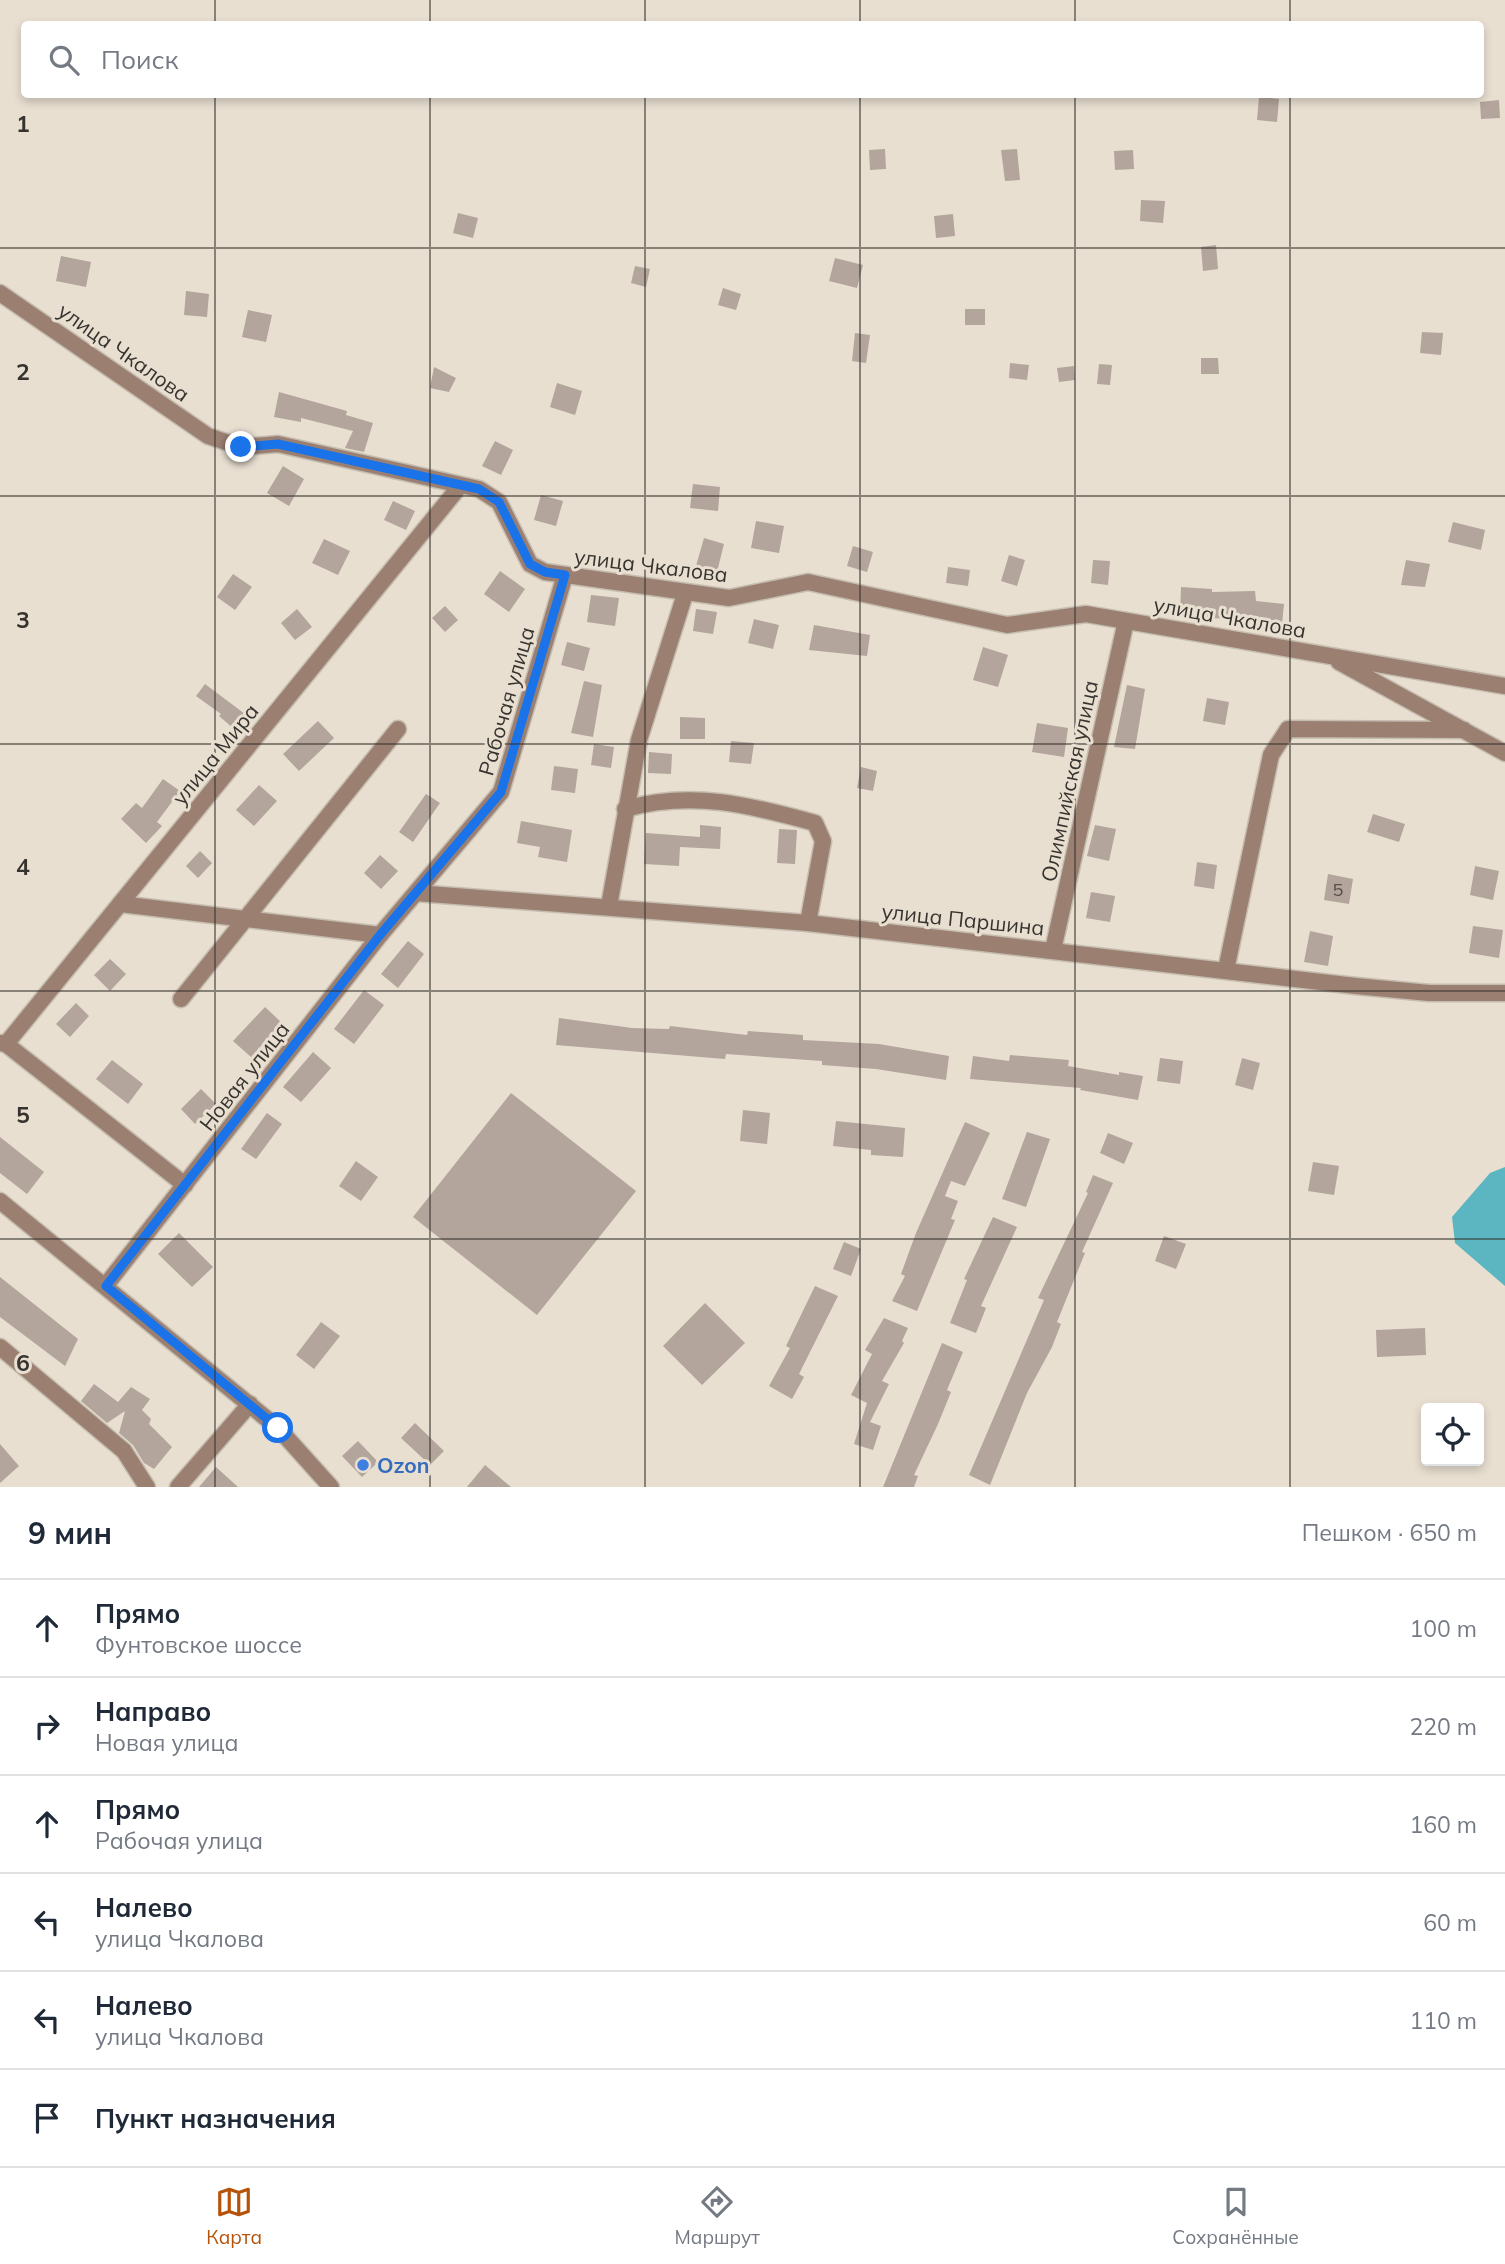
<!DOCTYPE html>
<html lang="ru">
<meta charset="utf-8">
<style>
:root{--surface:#fff;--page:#f6f6f7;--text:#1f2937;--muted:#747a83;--line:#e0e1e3;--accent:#b45309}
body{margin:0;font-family:Mulish,sans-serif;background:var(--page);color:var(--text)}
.controls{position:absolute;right:21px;bottom:21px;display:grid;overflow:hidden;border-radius:7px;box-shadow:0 4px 10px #0003}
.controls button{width:63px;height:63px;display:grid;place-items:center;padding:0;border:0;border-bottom:2px solid var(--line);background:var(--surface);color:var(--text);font:35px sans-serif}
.stop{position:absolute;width:21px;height:21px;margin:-16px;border:5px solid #1a73e8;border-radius:50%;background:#fff}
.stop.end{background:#1a73e8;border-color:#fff;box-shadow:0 2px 7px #0008}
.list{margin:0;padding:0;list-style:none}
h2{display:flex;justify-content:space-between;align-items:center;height:91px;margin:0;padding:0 28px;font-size:30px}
h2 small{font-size:23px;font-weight:400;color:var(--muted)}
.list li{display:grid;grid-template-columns:46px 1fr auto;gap:21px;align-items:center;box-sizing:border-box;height:98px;padding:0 28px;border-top:2px solid var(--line)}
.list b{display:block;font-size:26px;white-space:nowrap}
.list p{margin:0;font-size:23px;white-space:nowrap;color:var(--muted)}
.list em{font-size:23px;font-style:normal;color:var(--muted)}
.icon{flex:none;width:38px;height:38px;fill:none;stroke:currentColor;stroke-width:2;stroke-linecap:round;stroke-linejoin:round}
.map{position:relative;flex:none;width:1505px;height:1487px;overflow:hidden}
.search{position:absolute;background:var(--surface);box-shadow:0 4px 10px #0003;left:21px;right:21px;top:21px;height:77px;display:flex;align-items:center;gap:18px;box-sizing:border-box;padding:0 24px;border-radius:7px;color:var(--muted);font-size:26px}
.sheet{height:679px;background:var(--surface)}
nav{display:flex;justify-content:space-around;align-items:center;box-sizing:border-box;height:98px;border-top:2px solid var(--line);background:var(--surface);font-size:19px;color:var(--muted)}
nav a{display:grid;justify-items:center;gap:4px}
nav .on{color:var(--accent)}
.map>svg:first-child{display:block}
</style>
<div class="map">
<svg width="1505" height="1487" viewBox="0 0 1505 1487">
<rect width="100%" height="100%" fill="#e8dfd1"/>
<!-- water -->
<polygon fill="#5bb6c1" points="1505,1167 1505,1286 1455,1243 1452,1217 1490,1173"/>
<!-- building -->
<g fill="#b3a49c">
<polygon points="1259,97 1279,99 1277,122 1257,120"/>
<polygon points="1499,100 1500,118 1481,119 1480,102"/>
<polygon points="885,149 886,169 870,170 869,150"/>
<polygon points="1017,149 1020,180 1005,181 1001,150"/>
<polygon points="1133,150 1134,169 1115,170 1114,151"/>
<polygon points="1141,200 1165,201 1163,223 1140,221"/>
<polygon points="458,213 478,218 473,238 453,233"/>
<polygon points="953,214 955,236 936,238 934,216"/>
<polygon points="1216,245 1218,269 1203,271 1201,247"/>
<polygon points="61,256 91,262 86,287 56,281"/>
<polygon points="835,258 863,265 857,288 829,281"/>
<polygon points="635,266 650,269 646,287 631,283"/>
<polygon points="723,288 741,294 736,310 718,305"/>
<polygon points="186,291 209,294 207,317 184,315"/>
<rect x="965" y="309" width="20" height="16"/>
<polygon points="248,310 272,315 266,342 242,337"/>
<polygon points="1422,332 1443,333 1441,355 1420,353"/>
<polygon points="855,333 870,335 866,363 852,361"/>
<polygon points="1201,358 1218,358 1219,374 1201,374"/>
<polygon points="1010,363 1029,365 1027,380 1009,378"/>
<polygon points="1099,364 1112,365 1110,385 1097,384"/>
<polygon points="1074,366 1075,380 1059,382 1057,368"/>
<polygon points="434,367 456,378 449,392 430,388"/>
<polygon points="557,383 582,391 575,415 550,407"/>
<polygon points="279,392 347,411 346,415 373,423 364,452 345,448 353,431 301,418 301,422 274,417"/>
<polygon points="495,441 513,450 501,475 482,466"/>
<polygon points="283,466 304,479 289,506 267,493"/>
<polygon points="693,484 720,487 718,511 690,508"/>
<polygon points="541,495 563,501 556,526 534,520"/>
<polygon points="393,501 415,511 406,530 384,520"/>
<polygon points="756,521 784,526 779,553 751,548"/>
<polygon points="1453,522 1485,530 1481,550 1448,542"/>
<polygon points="704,538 724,544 717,572 696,566"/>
<polygon points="324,539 350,551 338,575 312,563"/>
<polygon points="853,546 873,552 867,572 847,566"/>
<polygon points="1009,555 1025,560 1017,586 1001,581"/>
<polygon points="1093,560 1110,561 1108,585 1091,583"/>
<polygon points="1406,560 1430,564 1425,587 1401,585"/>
<polygon points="948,567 970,570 968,586 946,583"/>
<polygon points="500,571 525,589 509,612 484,594"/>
<polygon points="233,574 252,587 235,610 217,597"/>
<polygon points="1181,587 1212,589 1212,592 1255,591 1256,601 1284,604 1281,634 1264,632 1265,620 1180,617"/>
<polygon points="591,595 619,598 615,626 587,622"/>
<polygon points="445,606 458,620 445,632 432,618"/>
<polygon points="297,609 312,627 295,640 281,623"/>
<polygon points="696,609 717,612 713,634 693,631"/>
<polygon points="754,619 779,625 773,649 748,643"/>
<polygon points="814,625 870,635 867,656 809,650"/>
<polygon points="567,642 590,648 584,671 561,665"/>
<polygon points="983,647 1008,655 998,687 973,680"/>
<polygon points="584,681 602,685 593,737 571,733"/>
<polygon points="205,684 245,714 233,728 219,716 221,714 196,696"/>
<polygon points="1127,685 1145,689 1135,749 1114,747"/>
<polygon points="1207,698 1229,702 1225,725 1203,721"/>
<polygon points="680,717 705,718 705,739 680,739"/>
<polygon points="318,721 334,738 299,771 283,754"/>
<polygon points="1037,723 1068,728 1064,757 1032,752"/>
<polygon points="731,741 754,743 751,764 729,762"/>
<polygon points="594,744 614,747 611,768 591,765"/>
<polygon points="649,752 672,754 671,774 648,773"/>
<polygon points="554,766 578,769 575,793 551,790"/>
<polygon points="861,767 877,771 873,791 857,788"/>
<polygon points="163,779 180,791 157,822 162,826 146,843 121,819 136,803 142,808"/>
<polygon points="259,785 277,801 254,826 236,810"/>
<polygon points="426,794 440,803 413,842 399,832"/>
<polygon points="1373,814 1405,824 1399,842 1367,832"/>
<polygon points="521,821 572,830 567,862 538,857 540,847 517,843"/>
<polygon points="700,825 721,827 720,849 680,847 679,866 644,864 646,833 700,837"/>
<polygon points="1095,825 1116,829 1109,861 1087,856"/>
<polygon points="779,829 797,830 795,864 777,863"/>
<polygon points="200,851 212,863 198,878 186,866"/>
<polygon points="380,855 398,871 381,889 364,873"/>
<polygon points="1197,862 1217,865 1214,889 1194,886"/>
<polygon points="1475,866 1499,871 1493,900 1470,895"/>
<polygon points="1328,874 1353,879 1349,904 1324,900"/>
<polygon points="1091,892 1115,896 1110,922 1086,918"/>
<polygon points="1473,926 1503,930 1499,958 1469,953"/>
<polygon points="1310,931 1333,936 1328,966 1304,962"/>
<polygon points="408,941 424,954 398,988 381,974"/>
<polygon points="110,959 126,974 110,991 94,975"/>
<polygon points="364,990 384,1005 354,1044 334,1029"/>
<polygon points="76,1003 89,1016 70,1037 56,1024"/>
<polygon points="265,1007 282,1023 251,1057 233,1041"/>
<polygon points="559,1018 632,1028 669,1029 670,1026 747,1035 748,1031 803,1035 803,1040 879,1044 949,1056 946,1080 876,1069 822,1065 822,1061 726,1054 725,1059 556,1045"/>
<polygon points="313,1052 331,1068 301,1102 283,1087"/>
<polygon points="1010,1055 1069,1060 1068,1066 1119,1075 1119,1072 1143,1076 1138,1100 1080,1090 1081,1088 970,1079 973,1056 1009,1061"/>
<polygon points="1160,1058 1183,1061 1180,1084 1157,1081"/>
<polygon points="1242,1058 1260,1063 1253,1090 1235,1085"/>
<polygon points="112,1060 143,1084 128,1104 96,1079"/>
<polygon points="201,1089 216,1104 195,1124 181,1109"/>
<polygon points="511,1093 636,1191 537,1315 413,1217"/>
<polygon points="743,1110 770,1113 767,1144 740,1141"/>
<polygon points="267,1113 282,1124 256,1159 241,1149"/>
<polygon points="836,1121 905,1128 903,1157 871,1155 871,1150 833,1146"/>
<polygon points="965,1122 990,1133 965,1186 951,1181 945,1196 958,1201 951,1219 955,1220 917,1311 892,1301 905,1276 901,1274 916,1233"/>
<polygon points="1027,1132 1050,1139 1026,1207 1002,1199"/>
<polygon points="1108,1133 1133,1143 1124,1164 1100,1153"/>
<polygon points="0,1137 44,1172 27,1194 0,1173"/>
<polygon points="356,1161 378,1177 361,1201 339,1186"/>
<polygon points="1313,1162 1339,1166 1334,1195 1308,1191"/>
<polygon points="1093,1175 1113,1183 1082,1252 1085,1253 1057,1322 1061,1324 1052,1347 1027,1393 990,1485 969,1475 1044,1300 1038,1298 1088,1193 1086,1192"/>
<polygon points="993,1217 1017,1227 981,1306 986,1308 976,1333 950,1323 967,1280 964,1279"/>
<polygon points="179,1233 213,1267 192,1287 158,1254"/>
<polygon points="1164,1236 1186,1244 1176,1269 1155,1261"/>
<polygon points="844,1242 861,1249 851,1276 833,1269"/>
<polygon points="0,1277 78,1339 65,1366 0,1317"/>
<polygon points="815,1286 838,1296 799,1374 804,1377 792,1399 769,1386 790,1348 786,1346"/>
<polygon points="705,1303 745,1343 702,1385 663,1346"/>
<polygon points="884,1318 908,1328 902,1341 904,1343 882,1381 889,1384 870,1422 881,1426 873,1450 854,1444 867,1403 851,1395 872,1354 865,1350"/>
<polygon points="321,1322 340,1336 314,1369 296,1355"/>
<polygon points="1425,1328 1426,1355 1377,1357 1376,1330"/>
<polygon points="942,1343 963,1352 947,1390 951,1392 938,1424 914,1475 918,1476 914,1487 883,1487"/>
<polygon points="94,1384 118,1402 131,1387 150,1399 142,1410 151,1419 149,1424 172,1447 154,1469 144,1463 133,1445 119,1433 125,1411 107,1423 81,1401"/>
<polygon points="415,1423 444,1451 430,1465 401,1438"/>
<polygon points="358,1441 378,1462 362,1477 342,1456"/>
<polygon points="0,1444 19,1466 0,1483"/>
<polygon points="485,1465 511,1487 467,1487"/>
<polygon points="216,1467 238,1487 199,1487"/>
</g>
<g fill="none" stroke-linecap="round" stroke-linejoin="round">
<!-- minor casing -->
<g stroke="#c5bdb0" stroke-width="19">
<g id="minor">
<polyline points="0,293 208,436 241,447 278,444 479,489 499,502 530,564 545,572 729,598 808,582 1007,625 1086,614 1505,686"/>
<polyline points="1339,662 1505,753"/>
<path d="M625,809c67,-19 125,-4 190,14l8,18 -15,82"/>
<polyline points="416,893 808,923 1356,986 1429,993 1505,993"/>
<polyline points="120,904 380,935"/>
<polyline points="609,906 639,740 685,594"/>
<polyline points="1053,950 1126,621"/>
<polyline points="1226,970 1271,755 1288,729 1464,730"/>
<polyline points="181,999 398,729"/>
<polyline points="0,1043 6,1044 460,486"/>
<polyline points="6,1044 185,1185"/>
<polyline points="0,1201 278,1428 331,1487"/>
<polyline points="106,1285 380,935 501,792 565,575"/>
<polyline points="0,1347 124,1451 147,1487"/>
<polyline points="178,1487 250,1404"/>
</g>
</g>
<!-- minor -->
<use href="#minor" stroke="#9b8072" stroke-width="16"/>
</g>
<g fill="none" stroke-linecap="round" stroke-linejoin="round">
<!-- route -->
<polyline stroke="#1a73e8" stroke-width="9" points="241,447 278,444 479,489 499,502 530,564 545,572 565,575 501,792 380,935 106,1286 278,1428"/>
</g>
<!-- grid -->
<path fill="none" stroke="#37332e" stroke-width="2" stroke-opacity="0.55" d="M215,0v24M430,0v24M645,0v24M860,0v24M1075,0v24M1290,0v24M215,94v1393M430,94v1393M645,94v1393M860,94v1393M1075,94v1393M1290,94v1393M0,248h1505M0,496h1505M0,744h1505M0,991h1505M0,1239h1505"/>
<!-- markers -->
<circle fill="#3f7fe0" stroke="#e8dfd1" stroke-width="2.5" cx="363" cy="1465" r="7"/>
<g text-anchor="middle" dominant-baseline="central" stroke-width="6" stroke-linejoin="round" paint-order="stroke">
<!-- number labels -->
<g font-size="18" fill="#564f4a">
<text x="1338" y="889">5</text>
</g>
<!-- street labels -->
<g font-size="21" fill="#37332e" stroke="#e8dfd1">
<text transform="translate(124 352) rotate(35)">улица Чкалова</text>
<text transform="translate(651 565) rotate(7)">улица Чкалова</text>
<text transform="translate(1230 617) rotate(10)">улица Чкалова</text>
<text transform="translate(506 701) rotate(-74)">Рабочая улица</text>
<text transform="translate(215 754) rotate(-51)">улица Мира</text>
<text transform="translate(1069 781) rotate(-78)">Олимпийская улица</text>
<text transform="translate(963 919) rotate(6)">улица Паршина</text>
<text transform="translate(244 1076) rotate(-52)">Новая улица</text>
</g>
<!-- shop labels -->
<g font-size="21" font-weight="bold" fill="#366cbe" stroke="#e8dfd1" text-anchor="start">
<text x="377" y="1465">Ozon</text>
</g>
</g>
<g font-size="23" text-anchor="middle" font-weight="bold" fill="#37332e" stroke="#e8dfd1" stroke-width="6" stroke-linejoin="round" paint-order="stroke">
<text x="23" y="132">1</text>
<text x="23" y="380">2</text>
<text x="23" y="628">3</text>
<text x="23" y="875">4</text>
<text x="23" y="1123">5</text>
<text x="23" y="1371">6</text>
</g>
</svg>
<div class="controls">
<button><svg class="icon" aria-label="locate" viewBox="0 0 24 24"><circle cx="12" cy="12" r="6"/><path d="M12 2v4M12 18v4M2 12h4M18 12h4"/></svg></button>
</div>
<div class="stop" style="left:278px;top:1428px"></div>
<div class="stop end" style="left:241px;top:447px"></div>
<div class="search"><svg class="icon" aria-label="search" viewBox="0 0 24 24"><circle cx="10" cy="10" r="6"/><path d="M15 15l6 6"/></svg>Поиск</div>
</div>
<section class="sheet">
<h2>9 мин<small>Пешком · 650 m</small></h2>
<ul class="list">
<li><svg class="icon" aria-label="ahead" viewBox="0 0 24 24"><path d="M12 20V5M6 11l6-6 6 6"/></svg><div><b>Прямо</b><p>Фунтовское шоссе</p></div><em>100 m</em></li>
<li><svg class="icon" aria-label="right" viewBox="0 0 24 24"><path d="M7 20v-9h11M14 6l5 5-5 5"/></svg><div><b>Направо</b><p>Новая улица</p></div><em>220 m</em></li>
<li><svg class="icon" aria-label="ahead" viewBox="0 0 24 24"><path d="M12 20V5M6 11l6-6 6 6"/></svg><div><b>Прямо</b><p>Рабочая улица</p></div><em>160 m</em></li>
<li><svg class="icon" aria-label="left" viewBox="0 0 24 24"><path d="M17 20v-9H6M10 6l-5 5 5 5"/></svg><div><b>Налево</b><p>улица Чкалова</p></div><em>60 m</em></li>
<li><svg class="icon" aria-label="left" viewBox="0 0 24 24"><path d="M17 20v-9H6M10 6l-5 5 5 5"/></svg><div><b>Налево</b><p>улица Чкалова</p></div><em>110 m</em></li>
<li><svg class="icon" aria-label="arrive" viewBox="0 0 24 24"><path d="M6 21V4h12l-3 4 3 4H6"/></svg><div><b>Пункт назначения</b></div></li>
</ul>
</section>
<nav>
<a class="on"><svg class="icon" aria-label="map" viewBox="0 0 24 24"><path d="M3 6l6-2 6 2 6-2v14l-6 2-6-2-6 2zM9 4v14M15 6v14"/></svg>Карта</a>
<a><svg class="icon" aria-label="directions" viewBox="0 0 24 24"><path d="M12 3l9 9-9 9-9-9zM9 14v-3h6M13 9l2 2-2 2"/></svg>Маршрут</a>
<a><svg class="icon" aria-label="saved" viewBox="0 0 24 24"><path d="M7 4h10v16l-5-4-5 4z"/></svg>Сохранённые</a>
</nav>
